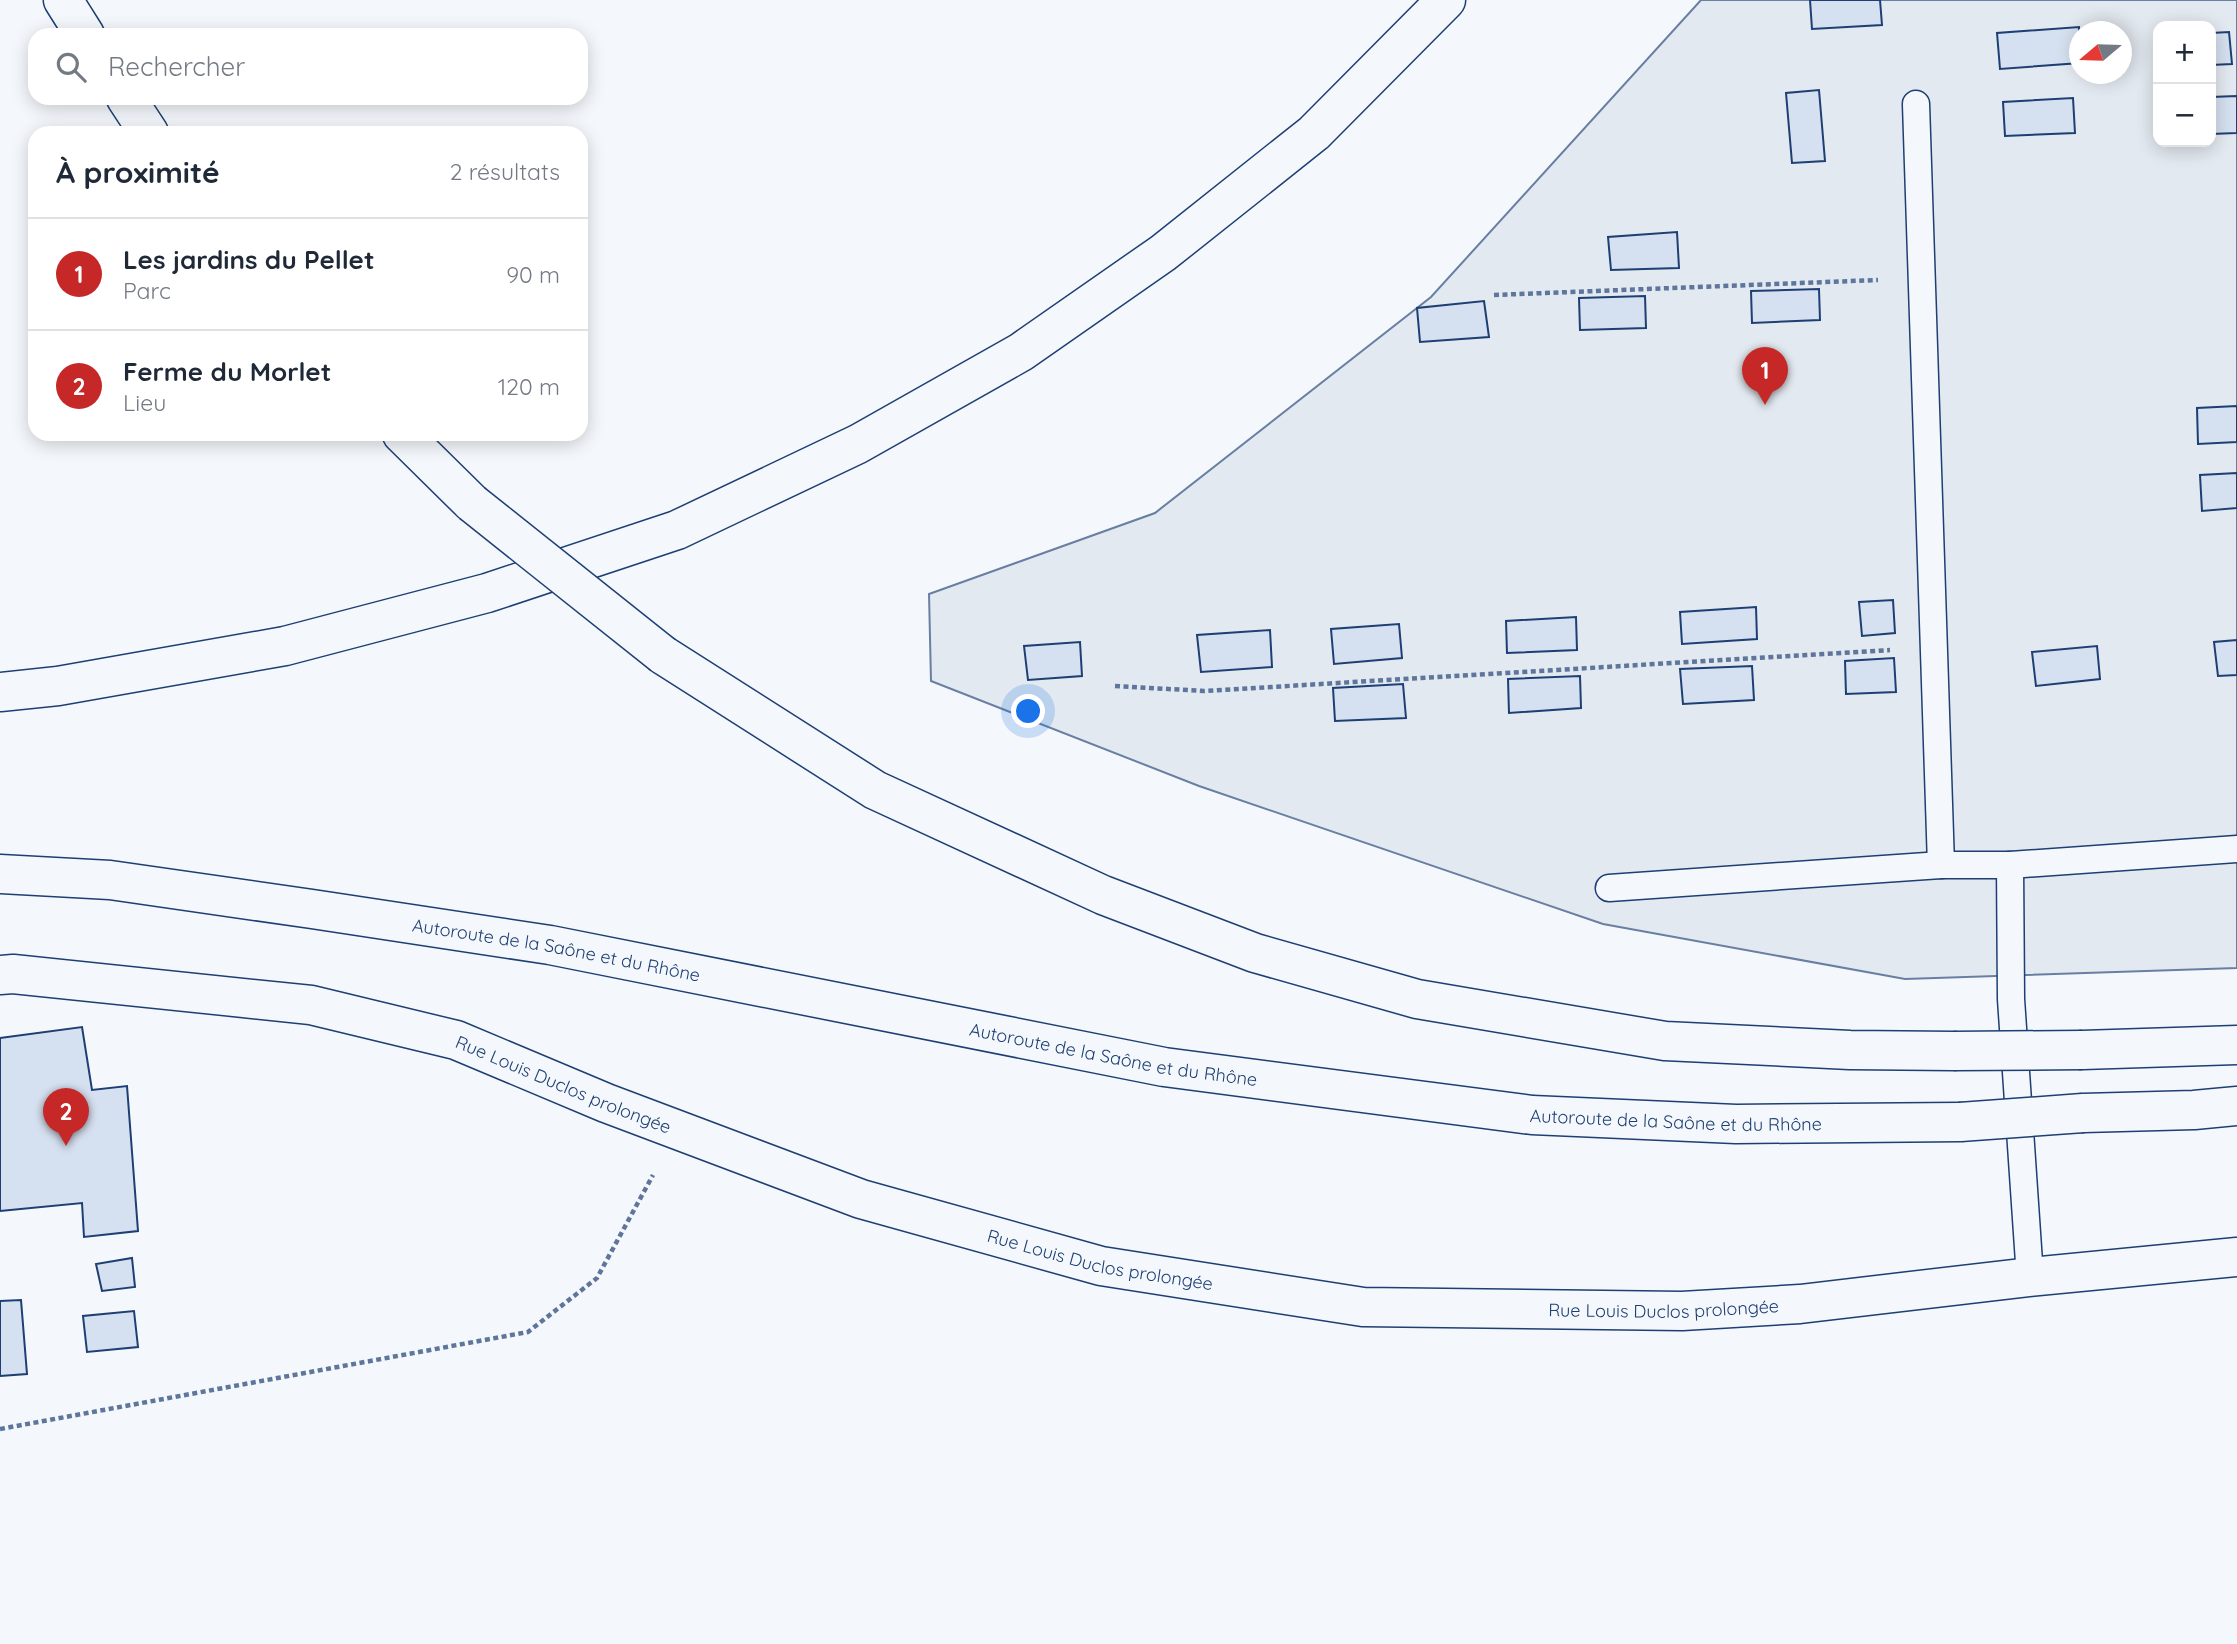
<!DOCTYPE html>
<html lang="fr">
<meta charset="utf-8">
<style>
:root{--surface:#fff;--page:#f6f6f7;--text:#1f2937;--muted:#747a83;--line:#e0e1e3;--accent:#c62828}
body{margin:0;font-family:Quicksand,sans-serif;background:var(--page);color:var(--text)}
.controls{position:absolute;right:21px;top:21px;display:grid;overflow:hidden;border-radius:14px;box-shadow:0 4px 18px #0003}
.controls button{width:63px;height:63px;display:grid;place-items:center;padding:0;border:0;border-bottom:2px solid var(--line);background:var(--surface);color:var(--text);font:35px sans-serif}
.compass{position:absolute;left:2069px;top:21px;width:63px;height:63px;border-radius:50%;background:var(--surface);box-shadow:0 4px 18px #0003;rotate:251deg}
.you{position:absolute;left:1029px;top:712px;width:24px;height:24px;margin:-18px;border:5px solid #fff;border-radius:50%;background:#1a73e8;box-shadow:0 0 0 10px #1a73e833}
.badge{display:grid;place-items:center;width:46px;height:46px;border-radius:50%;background:var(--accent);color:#fff;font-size:23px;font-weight:700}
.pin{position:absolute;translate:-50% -58px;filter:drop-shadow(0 2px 4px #0008)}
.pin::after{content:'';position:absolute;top:37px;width:24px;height:21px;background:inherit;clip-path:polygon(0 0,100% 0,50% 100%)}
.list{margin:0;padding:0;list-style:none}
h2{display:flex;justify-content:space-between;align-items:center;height:91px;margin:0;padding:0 28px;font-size:30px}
h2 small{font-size:23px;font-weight:400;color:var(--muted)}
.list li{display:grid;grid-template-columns:46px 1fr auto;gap:21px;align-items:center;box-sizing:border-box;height:112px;padding:0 28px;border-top:2px solid var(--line)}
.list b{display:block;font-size:26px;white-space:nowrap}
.list p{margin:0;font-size:23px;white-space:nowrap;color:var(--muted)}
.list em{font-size:23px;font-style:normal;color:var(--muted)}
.icon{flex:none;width:38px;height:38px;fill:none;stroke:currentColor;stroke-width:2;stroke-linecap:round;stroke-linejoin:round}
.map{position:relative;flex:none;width:2237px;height:1644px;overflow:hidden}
.search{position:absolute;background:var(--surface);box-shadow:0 4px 18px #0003;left:28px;top:28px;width:560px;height:77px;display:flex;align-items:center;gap:18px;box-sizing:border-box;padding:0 24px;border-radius:21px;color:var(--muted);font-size:26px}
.panel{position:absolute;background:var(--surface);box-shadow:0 4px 18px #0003;left:28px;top:126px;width:560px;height:315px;border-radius:21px}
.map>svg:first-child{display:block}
</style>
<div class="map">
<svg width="2237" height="1644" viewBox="0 0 2237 1644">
<rect width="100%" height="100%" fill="#f4f7fb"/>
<!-- green -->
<path fill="#e3e9f0" stroke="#687fa3" stroke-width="2" fill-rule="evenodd" d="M1701,0h536v968l-332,11 -302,-55 -404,-138 -268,-105 -2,-87 226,-81 276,-216zM2158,26h53v116h-53zM2080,32h42v42h-42z"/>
<!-- building -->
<g fill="#d5e0f0" stroke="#1d3f73" stroke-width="2">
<polygon points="1810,0 1880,0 1882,25 1812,29"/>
<polygon points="2079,27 2080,63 2000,69 1997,33"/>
<polygon points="2229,32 2232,64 2211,65 2211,33"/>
<polygon points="1819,90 1825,161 1792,163 1786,93"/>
<polygon points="2237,96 2237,133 2211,134 2211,97"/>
<polygon points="2073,98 2075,133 2005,136 2003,102"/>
<polygon points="1677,232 1679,268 1611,270 1608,237"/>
<polygon points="1819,289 1820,320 1752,323 1751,291"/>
<polygon points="1645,296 1646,328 1580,330 1579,298"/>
<polygon points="1484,301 1489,337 1420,342 1417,308"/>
<polygon points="2237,406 2237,442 2198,444 2197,408"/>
<polygon points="2237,473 2237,508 2202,511 2200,475"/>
<polygon points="1893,600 1895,633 1862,636 1859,602"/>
<polygon points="1756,607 1757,639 1682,644 1680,612"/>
<polygon points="1576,617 1577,650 1507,653 1506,621"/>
<polygon points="1399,624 1402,658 1334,664 1331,629"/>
<polygon points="1270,630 1272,667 1201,672 1197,635"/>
<polygon points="2237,640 2237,675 2218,676 2214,642"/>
<polygon points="1080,642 1082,676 1028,680 1024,646"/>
<polygon points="2097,646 2100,679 2036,686 2032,652"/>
<polygon points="1894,658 1896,692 1846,694 1845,661"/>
<polygon points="1752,666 1754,700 1683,704 1680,669"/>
<polygon points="1580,676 1581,708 1509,713 1508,679"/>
<polygon points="1403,684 1406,718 1335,721 1333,688"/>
<polygon points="82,1027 92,1090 127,1086 138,1231 84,1237 82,1203 0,1211 0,1038"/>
<polygon points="132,1258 135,1287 102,1291 96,1264"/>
<polygon points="21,1300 27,1374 0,1376 0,1301"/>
<polygon points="134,1311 138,1347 87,1352 83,1316"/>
</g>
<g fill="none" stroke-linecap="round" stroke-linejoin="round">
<!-- lane casing -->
<g stroke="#1d3f73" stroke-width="29">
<g id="lane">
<polyline points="1916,104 1941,865"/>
<polyline points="2010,865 2011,999 2030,1277"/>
<polyline points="1609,888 1941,865 2010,865 2237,849"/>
</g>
</g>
<!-- street casing -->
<g stroke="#1d3f73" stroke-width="41">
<g id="street">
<path id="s1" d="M0,975l13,-1 298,31 145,35 150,63 255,96 240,67 262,41 319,4 118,-7 230,-27 207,-20"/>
</g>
</g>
<!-- highway casing -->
<g stroke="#1d3f73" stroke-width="41">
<g id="highway">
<polyline points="63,0 85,35"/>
<polyline points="126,98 149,133"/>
<polyline points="402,434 472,503"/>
<polyline points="663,655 875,790 1103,895 1255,953 1417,999 1665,1041 1850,1050 1954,1051"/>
<polyline points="0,692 58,686 285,646 487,593 677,530 858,444 1021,352 1163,253 1314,133 1446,0"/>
<path id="s2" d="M0,874l110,6 202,29 238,36 614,122 368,48 204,9 224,-2"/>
<polyline points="2082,1050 2237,1045"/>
<polyline points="2083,1113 2194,1110 2237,1106"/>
</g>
</g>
<!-- path -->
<g stroke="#5e769c" stroke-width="4.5" stroke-dasharray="5 3.5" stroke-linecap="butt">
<polyline points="1494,295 1878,280"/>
<polyline points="1115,686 1204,691 1890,650"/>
<polyline points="0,1429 528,1332 597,1278 653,1175"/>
</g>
<!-- lane -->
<use href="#lane" stroke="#f4f7fb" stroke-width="26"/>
<!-- street -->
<use href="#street" stroke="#f4f7fb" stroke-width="38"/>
<!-- highway -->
<use href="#highway" stroke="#f4f7fb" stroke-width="38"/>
<!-- highway-bridge casing -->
<g stroke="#1d3f73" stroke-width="41" stroke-linecap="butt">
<g id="highway-bridge">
<polyline points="472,503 663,655"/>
<polyline points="1954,1051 2082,1050"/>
<polyline points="1960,1122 2083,1113"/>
</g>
</g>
<!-- highway-bridge -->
<use href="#highway-bridge" stroke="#f4f7fb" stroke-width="38"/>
</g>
<g text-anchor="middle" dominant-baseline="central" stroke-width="5" stroke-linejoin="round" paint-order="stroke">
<!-- street labels -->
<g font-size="18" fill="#1d3f73" stroke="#f4f7fb">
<text stroke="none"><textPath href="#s2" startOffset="562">Autoroute de la Saône et du Rhône</textPath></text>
<text stroke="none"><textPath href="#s2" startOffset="1129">Autoroute de la Saône et du Rhône</textPath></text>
<text stroke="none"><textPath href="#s1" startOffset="578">Rue Louis Duclos prolongée</textPath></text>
<text stroke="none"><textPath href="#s2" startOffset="1696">Autoroute de la Saône et du Rhône</textPath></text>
<text stroke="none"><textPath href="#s1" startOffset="1144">Rue Louis Duclos prolongée</textPath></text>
<text stroke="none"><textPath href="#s1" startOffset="1712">Rue Louis Duclos prolongée</textPath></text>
</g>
</g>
</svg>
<div class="controls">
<button>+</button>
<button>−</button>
</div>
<svg class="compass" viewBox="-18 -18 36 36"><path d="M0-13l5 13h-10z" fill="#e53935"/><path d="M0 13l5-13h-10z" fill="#747a83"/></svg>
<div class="you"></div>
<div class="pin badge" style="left:1765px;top:405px">1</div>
<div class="pin badge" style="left:66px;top:1146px">2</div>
<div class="search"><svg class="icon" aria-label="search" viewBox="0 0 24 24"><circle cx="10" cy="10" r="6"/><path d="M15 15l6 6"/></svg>Rechercher</div>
<section class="panel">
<h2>À proximité<small>2 résultats</small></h2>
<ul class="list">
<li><span class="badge">1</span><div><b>Les jardins du Pellet</b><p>Parc</p></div><em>90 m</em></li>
<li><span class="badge">2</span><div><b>Ferme du Morlet</b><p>Lieu</p></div><em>120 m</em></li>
</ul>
</section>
</div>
